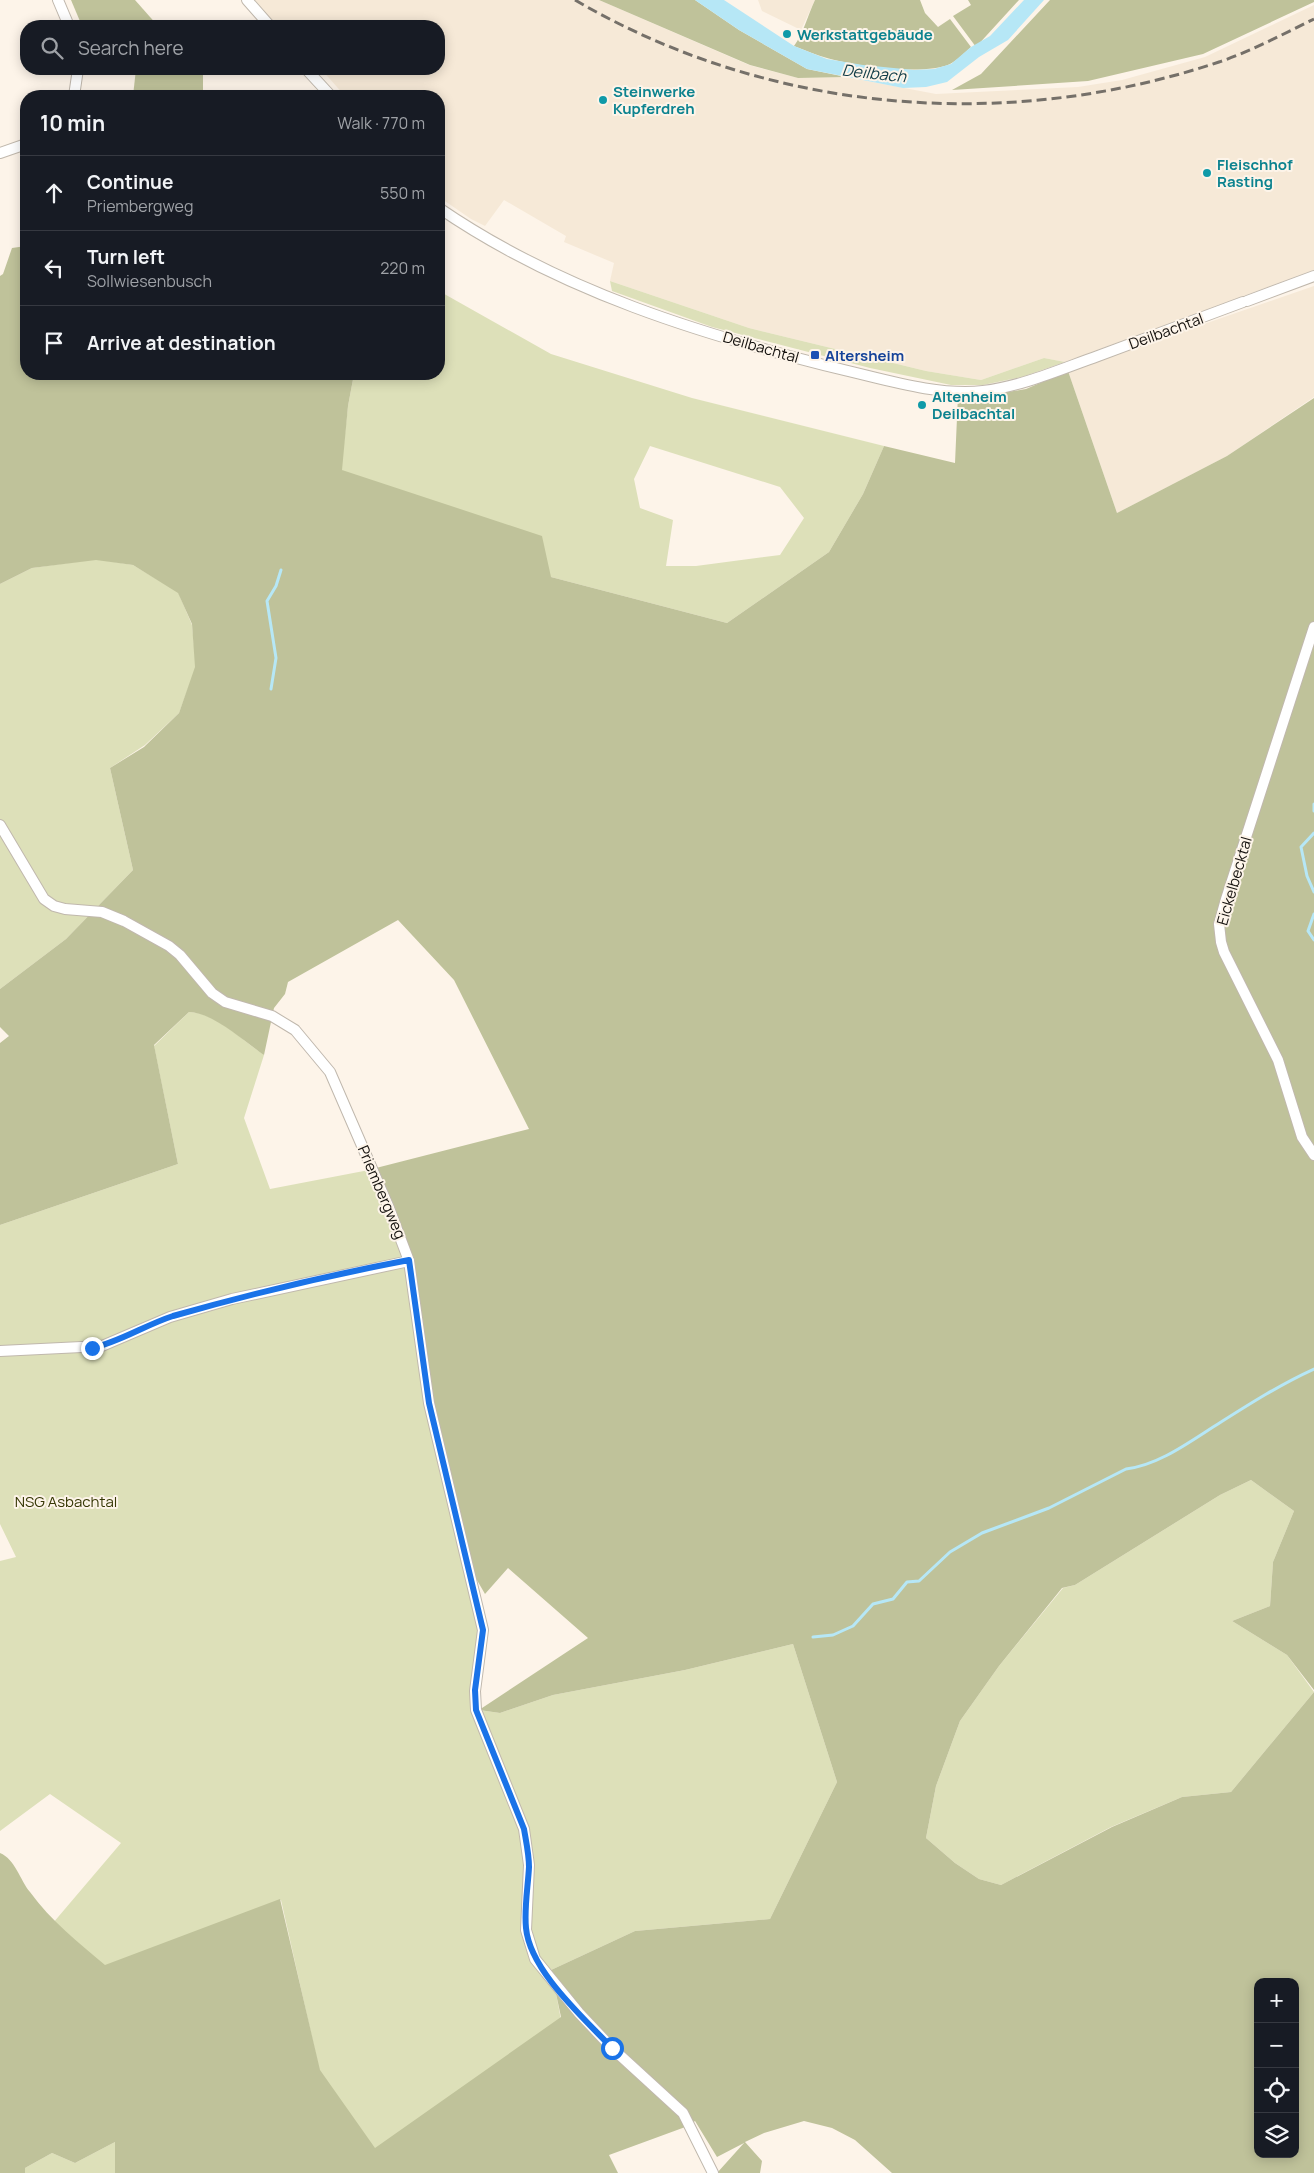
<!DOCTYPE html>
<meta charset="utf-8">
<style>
:root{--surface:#171b24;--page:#242831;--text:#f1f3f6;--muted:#9ea1a6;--line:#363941}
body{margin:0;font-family:Manrope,sans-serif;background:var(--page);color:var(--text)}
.controls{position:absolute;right:15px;bottom:15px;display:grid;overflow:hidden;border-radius:10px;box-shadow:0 2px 12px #0003}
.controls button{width:45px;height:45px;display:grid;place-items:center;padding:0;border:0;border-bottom:1px solid var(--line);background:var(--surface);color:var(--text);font:25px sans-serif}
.stop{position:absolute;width:15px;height:15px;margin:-11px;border:4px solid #1a73e8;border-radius:50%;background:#fff}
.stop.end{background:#1a73e8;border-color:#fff;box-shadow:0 1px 5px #0008}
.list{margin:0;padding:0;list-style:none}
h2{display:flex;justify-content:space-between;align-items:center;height:65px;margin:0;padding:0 20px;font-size:21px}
h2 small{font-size:16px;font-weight:400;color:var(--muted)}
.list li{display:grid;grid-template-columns:32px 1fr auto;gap:15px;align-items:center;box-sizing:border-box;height:75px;padding:0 20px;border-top:1px solid var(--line)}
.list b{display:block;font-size:19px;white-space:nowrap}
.list p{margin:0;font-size:16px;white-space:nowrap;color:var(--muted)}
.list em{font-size:16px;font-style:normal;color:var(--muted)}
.icon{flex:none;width:28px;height:28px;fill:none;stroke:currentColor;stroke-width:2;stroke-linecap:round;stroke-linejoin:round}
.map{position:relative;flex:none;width:1314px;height:2173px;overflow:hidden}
.search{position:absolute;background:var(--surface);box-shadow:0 2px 12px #0003;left:20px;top:20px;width:425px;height:55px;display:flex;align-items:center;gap:12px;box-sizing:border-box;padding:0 18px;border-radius:20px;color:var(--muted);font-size:19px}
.panel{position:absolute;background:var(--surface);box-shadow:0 2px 12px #0003;left:20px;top:90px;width:425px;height:290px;border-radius:20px}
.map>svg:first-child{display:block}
</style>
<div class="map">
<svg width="1314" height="2173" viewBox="0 0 1314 2173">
<rect width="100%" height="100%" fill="#fdf4e9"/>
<!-- built -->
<g fill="#f6e9d7">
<polygon points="254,0 599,0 749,65 798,78 846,77 936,94 1078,87 1122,80 1205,57 1314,5 1314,270 1065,362 1044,358 981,380 926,371 749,328 610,281 614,263 564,242 566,236 504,200 485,226 471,219 439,197 439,96 345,96 321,69 439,69 439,26 277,26"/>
<polygon points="758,0 815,0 801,30 762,11"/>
<polygon points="1314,286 1314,397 1227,456 1117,513 1068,371"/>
</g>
<!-- green -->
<g fill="#dde0b9" fill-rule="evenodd">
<polygon points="610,281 749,328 926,371 981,380 1044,358 1065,362 1022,377 983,385 951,385 870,368 712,327 612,291"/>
<path d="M439,291l112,63 141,44 192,48 -21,48 -34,58 -102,71 -176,-46 -210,-107 7,-64 6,-32h85zM650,446l130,41 24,31 -24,37 -84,11h-30l7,-46 -33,-12 -6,-29z"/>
<polygon points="96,559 133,565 178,592 192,625 196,667 179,713 145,745 110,768 133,870 66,939 0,989 0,584 32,568"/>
<path d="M189,1012c26,0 54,29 75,43l-20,63 26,71 99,-19 26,62 18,53 5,79 22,110 42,156c-2,30 -15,60 -4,89l1,-9 21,3 53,-18 132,-25 108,-26 44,138 -67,137 -135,12 -84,39 -14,-14 -6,-22 1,-71 -6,-38 -19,-49 -28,-54 41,103 6,40 -2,72 6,21 25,30 6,32 -186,130 -55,-77 -39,-173 -176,68 -52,-45 68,-80 -71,-49 -50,37v-270l16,-4 -16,-33v-299l178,-61 -24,-118z"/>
<polygon points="1251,1480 1294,1511 1273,1562 1270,1606 1232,1621 1287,1655 1314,1692 1231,1792 1182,1797 1111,1827 1001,1885 979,1879 955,1863 926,1838 936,1786 960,1721 999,1666 1063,1588 1075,1585 1220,1495"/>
<polygon points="115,2142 115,2173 25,2173 25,2168 52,2153 75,2163"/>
</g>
<!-- forest -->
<g fill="#bfc29a" fill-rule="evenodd">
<polygon points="71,0 135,0 158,26 82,26"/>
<polygon points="599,0 695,0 739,30 807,69 846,77 798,78 750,65"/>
<path d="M815,0h105l5,13 13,14 12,-8 21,28c-6,5 -13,13 -21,17 -25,12 -96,2 -123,-6 -11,-3 -22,-8 -33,-12 9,-12 14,-31 21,-46z"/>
<polygon points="968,0 1019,0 976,47 953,16 971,5"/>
<polygon points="1050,0 1314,0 1314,2 1203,54 1088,81 952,90 981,74"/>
<polygon points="136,69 203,69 203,96 133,96"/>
<path d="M26,246v128h328l-6,32 -6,64 200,66 9,41 176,46 102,-71 34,-58 21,-48 71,17 3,-68 26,1 42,-7 42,-18 49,142 110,-57 87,-58v1292l-27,-35 -55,-34 38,-15 3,-44 21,-51 -43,-31 -31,15 -145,90 -13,3 -63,78 -39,55 -24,65 -10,52 29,25 24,16 22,6 111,-58 70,-30 49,-5 83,-100v481h-422l-37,-33 -23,-12 -28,-7 -40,12 -19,9 17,19 -2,12h-43l27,-30 -27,14 -22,-36 -7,5 -79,29 9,18h-503v-31l-40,21 -23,-10 -27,15v5h-25v-320c15,6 20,27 30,39 21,29 48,50 75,73l175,-66 40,171 55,78 186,-131 -10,-47 84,-39 135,-12 67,-137 -44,-138 -108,26 -132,25 -53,18 -21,-3 109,-72 -80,-70 -23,26 -15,-26 -34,-143 -19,-139 -41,-118 153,-39 -75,-149 -56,-60 -110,62 -3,12 -11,14 -10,47c-19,-13 -52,-43 -75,-43l-35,33 24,119 -178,61v-182l9,-7 -9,-9v-38l66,-50 67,-69 -23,-102 34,-21 35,-34 16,-46 -3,-43 -14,-31 -45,-28 -37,-5 -64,8 -32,16v-308l3,-2 9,-26zM1258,1982h37v172h-37z"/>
</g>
<!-- water -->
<polygon fill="#b6e7f6" points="695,0 724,0 794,46 827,59 863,65 914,70 934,69 951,64 971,47 990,36 1024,0 1044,0 1008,40 979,57 947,82 926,87 903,88 807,69 739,30"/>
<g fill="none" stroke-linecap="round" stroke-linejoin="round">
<!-- stream -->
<g stroke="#b6e7f6" stroke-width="3">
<polyline points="271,689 276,658 267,601 276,586 281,570"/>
<polyline points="1314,804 1314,811"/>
<polyline points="1314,833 1301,847 1307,876 1314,892"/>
<polyline points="1314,914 1308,931 1314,940"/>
<path d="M813,1637l20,-2 20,-9 20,-22 20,-5 14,-17 12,-1 31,-29 32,-19 67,-25 77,-39c34,-4 66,-29 95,-47 30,-19 60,-38 93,-53"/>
</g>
<!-- minor casing -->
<g stroke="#c0b8ad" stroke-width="12">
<g id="minor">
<polyline points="58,0 69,26"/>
<polyline points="247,0 270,26"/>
<polyline points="306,69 331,96"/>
<polyline points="74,96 78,69"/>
<polyline points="0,153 26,144"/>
<path d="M439,208c121,83 263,127 405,162 43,10 94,26 139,21 40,-5 78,-22 115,-35 48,-18 97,-36 145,-54"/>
<polyline points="1247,301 1314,276"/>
<polyline points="1314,627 1226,899 1219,924 1221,942 1224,952 1278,1060 1302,1137 1314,1155"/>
<polyline points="0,825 44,899 54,906 65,909 102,912 124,921 169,946 180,955 212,993 225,1002 272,1016 295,1030 330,1072 389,1208 409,1261 429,1403 483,1630 475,1691 476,1710 524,1829 529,1865 526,1930 535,1959 579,2013 612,2048 683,2113 713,2173"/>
<polyline points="0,1351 102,1346 170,1317 232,1299 409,1261"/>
</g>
</g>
<!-- minor -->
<use href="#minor" stroke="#fff" stroke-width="10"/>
<!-- rail -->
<path stroke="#757069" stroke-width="3" stroke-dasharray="10 5" stroke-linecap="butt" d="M575,0c195,114 431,133 644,62 33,-11 64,-28 95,-43"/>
</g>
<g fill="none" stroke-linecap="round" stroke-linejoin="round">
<!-- route -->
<path stroke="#1a73e8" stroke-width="6" d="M92,1348c28,-6 53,-23 81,-32 77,-22 157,-41 236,-56l20,143 54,227 -8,60 1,20 48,119c2,12 5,25 5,38 -1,20 -5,41 -3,61 4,43 58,90 86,120"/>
</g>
<!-- markers -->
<g fill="#0f9aa8" stroke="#fdf4e9" stroke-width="2">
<circle cx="787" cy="34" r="5"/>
<circle cx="603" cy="100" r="5"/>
<circle cx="1207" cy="173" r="5"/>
<circle cx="922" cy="405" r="5"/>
</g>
<rect fill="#1a4fb4" stroke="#fdf4e9" stroke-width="2" x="810" y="350" width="10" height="10" rx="2.5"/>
<g text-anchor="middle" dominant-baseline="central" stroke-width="4" stroke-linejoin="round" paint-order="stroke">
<!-- culture labels -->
<g font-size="15" font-weight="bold" fill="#0d838f" stroke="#fdf4e9" text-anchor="start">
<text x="797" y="34">Werkstattgebäude</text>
<text x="613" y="91">Steinwerke<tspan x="613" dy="17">Kupferdreh</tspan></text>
<text x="1217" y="164">Fleischhof<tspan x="1217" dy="17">Rasting</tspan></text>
<text x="932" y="396">Altenheim<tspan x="932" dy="17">Deilbachtal</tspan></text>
</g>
<!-- street labels -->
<g font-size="15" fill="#13100d" stroke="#fdf4e9">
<text transform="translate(1166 331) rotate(-20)">Deilbachtal</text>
<text transform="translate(761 347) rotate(16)">Deilbachtal</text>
<text transform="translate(1234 881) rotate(-74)">Eickelbecktal</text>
<text transform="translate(382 1192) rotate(67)">Priembergweg</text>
</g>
<!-- transit labels -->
<g font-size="15" font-weight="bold" fill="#164399" stroke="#fdf4e9" text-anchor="start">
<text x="825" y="355">Altersheim</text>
</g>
<!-- park labels -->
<g font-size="15" fill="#363805" stroke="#fdf4e9">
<text x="66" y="1501">NSG Asbachtal</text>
</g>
<!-- water labels -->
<g font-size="16" font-style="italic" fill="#113d48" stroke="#fdf4e9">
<text transform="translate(874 73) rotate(6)">Deilbach</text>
</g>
</g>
</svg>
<div class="controls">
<button>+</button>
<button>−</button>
<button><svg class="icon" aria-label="locate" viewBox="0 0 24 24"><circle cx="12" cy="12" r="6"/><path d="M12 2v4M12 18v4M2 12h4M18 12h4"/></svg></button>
<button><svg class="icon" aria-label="layers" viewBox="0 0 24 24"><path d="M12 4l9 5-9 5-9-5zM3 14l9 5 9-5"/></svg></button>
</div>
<div class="stop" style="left:612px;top:2048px"></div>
<div class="stop end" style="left:92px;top:1348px"></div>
<div class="search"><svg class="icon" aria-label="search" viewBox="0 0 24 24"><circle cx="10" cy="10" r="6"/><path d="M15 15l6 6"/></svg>Search here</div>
<section class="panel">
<h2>10 min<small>Walk · 770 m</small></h2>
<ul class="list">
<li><svg class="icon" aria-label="ahead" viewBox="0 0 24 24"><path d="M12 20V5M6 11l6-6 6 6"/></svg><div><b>Continue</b><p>Priembergweg</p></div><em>550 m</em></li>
<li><svg class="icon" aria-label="left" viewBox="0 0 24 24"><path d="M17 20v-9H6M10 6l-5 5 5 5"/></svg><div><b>Turn left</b><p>Sollwiesenbusch</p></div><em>220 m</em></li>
<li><svg class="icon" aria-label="arrive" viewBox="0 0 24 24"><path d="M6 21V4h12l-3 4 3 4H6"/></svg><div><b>Arrive at destination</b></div></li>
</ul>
</section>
</div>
